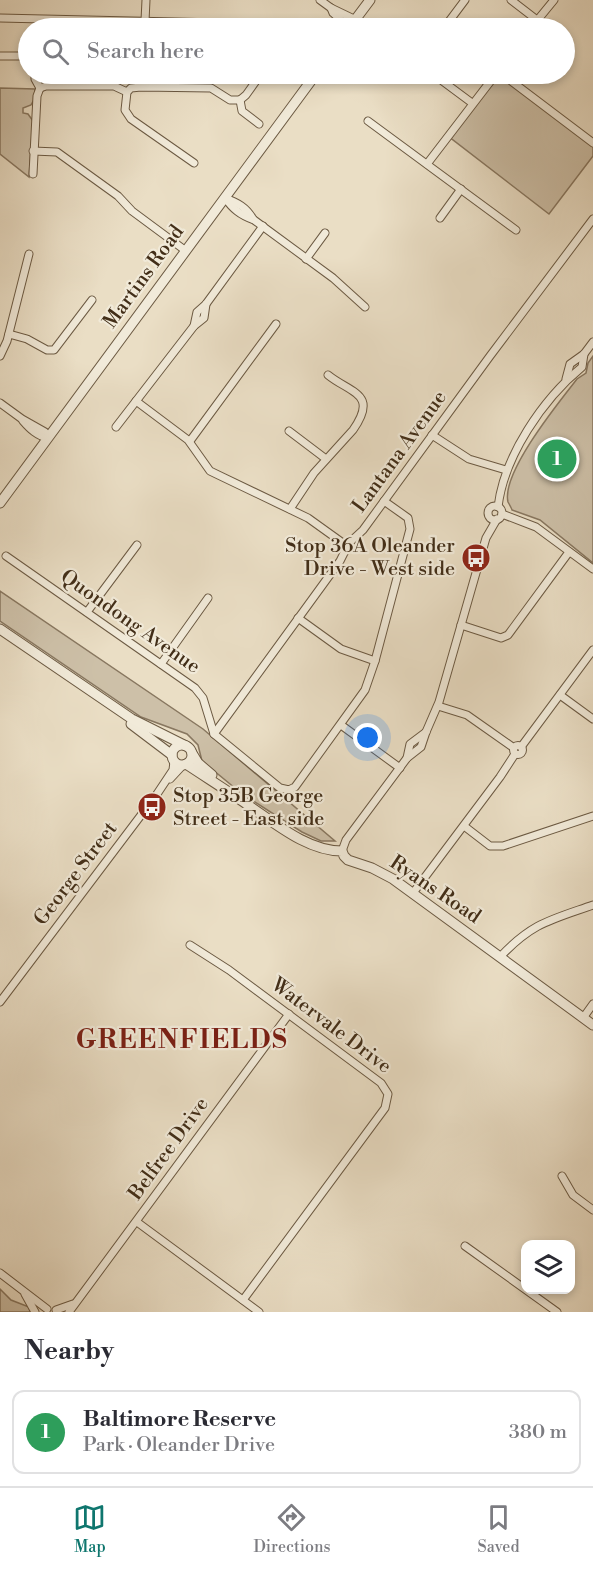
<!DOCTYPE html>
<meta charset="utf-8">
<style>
:root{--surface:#fff;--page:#f2f2f3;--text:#2b2b33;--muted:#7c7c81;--line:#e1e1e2;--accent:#0f766e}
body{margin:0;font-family:"Libre Bodoni",serif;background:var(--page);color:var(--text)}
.controls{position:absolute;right:18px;bottom:18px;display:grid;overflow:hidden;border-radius:12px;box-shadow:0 3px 9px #0003}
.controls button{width:54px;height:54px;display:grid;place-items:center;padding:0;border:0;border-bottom:2px solid var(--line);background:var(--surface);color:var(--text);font:30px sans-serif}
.you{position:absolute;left:368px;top:738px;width:21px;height:21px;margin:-15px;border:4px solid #fff;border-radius:50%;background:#1a73e8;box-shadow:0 0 0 9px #1a73e833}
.badge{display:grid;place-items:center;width:39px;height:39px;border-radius:50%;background:var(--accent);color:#fff;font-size:20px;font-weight:700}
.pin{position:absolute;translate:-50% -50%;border:3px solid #fff;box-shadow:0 2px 6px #0006}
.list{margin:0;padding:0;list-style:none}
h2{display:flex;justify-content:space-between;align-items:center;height:78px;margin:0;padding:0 24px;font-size:26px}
h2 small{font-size:20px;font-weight:400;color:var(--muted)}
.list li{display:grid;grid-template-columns:39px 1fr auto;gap:18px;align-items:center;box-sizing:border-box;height:84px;margin:0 12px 12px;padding:0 12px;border:2px solid var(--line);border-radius:12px}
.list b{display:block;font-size:22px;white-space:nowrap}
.list p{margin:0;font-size:20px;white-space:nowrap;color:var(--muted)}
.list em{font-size:20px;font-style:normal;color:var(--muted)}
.icon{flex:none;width:33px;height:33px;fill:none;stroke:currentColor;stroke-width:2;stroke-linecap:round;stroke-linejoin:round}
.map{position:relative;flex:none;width:593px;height:1312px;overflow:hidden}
.search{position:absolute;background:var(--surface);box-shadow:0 3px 9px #0003;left:18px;right:18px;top:18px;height:66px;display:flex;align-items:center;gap:15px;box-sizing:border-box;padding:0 21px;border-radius:33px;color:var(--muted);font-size:22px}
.sheet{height:174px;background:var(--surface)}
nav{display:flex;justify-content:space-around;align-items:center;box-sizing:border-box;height:84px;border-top:2px solid var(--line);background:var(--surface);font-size:16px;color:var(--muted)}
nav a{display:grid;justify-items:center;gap:3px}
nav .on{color:var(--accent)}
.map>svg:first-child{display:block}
</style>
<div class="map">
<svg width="593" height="1312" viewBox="0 0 593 1312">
<rect width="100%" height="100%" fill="#eadec5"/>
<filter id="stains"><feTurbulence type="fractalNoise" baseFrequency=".00333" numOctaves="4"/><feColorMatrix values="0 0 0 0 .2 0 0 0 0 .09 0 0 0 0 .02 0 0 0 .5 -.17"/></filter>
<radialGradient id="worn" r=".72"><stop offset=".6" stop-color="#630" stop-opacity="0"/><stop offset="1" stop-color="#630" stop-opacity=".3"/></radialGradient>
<!-- green -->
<g fill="#cdc0a8" stroke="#887760" stroke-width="1.5">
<polygon points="496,74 502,74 593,143 593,156 549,214 448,136"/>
<polygon points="0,88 35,89 34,100 31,105 23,108 23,113 28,114 33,121 29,177 0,154"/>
<path d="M593,356v207l-53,-43 -28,-10c0,-1 -4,-8 -4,-8 -7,-29 51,-100 69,-123l9,-6 2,-10z"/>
<polygon points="0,591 203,729 335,841 321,841 302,832 272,813 241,793 202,761 198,745 187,734 141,717 0,621"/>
<polygon points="0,1289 11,1300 29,1307 30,1312 0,1312"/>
</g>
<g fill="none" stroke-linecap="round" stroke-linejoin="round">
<!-- minor casing -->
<g stroke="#6c5a43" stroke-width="9">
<g id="minor">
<polyline points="320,0 331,8 356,20"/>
<polyline points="511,0 537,20"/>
<polyline points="331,8 333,13 350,28"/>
<polyline points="0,18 219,23 235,28"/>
<polyline points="145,21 146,0"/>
<polyline points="444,28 465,0"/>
<polyline points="531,28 554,0"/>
<polyline points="0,56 28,56"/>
<polyline points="35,74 35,79 40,88"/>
<polyline points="433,74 472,103"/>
<polyline points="502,74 593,143"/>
<polyline points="40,88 46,86 114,86 127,92"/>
<polyline points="240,100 246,95 261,74"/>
<polyline points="240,100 242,111 259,124"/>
<polyline points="368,121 516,230"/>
<polyline points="33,151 57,152 118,196 132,211 186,251"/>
<polyline points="194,163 131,119 125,110 127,92 131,88 141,87 211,88 230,100 240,100"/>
<polyline points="427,164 496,74"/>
<polyline points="33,174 37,96 40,88"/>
<path d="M225,198c8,11 15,17 29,22l79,58 32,29"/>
<path d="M225,198c13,5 21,9 28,21"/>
<polyline points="440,218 461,189"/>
<polyline points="306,259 325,233"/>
<polyline points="194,326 197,312 206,304 263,226"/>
<polyline points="9,334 27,339 47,350 54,350 92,300"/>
<polyline points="0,356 7,341 29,254"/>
<polyline points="566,379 570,364 584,354 593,342"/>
<polyline points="136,401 188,440 210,471 308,518 347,546"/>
<polyline points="0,403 22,419 45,432 48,438"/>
<path d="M23,421c7,8 14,15 25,17"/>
<polyline points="116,427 194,326 204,318 206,304"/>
<polyline points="289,431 326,459"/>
<polyline points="432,435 469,459 506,470"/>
<polyline points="190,441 276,324"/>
<circle cx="495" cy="513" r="7"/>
<path d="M498,507c6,-51 45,-108 84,-140l2,-13"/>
<path d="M290,509l24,-36 39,-43c26,-37 -3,-37 -25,-55"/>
<polyline points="502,514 536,527 593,569"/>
<polyline points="6,556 195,688 203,698 214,734 280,788 289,790 295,787 365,690 375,661 410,529 408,518 384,501"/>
<polyline points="87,612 137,545"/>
<polyline points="298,618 341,649 375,661"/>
<polyline points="461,625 501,638 508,635 569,552"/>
<polyline points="161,664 208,598"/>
<polyline points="560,695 593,719"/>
<polyline points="438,706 467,715 514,748"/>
<polyline points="341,725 400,768"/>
<polyline points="214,734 340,561 349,543 363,530 490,356 593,219"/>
<circle cx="518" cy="750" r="4.5"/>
<polyline points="521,747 593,650"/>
<polyline points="407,758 410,744 426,732"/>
<polyline points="170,779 183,765"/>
<polyline points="464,826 490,846 503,846 593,816"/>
<polyline points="342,851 346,840 407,758 421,747 426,732 439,702 486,538 497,519"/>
<polyline points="413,893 500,777 515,754"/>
<polyline points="190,945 229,970 381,1083 388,1094 385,1108 243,1300"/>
<path d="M500,957c32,-34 50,-37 93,-52"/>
<polyline points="0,1002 157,794 173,770 174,761"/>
<polyline points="583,1018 593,1004"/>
<polyline points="562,1176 573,1195 593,1210"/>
<polyline points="137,1222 259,1312"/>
<polyline points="465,1246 557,1312"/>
<polyline points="0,1273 47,1309"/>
<polyline points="25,1294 35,1312"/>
<polyline points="56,1310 73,1304"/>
<polyline points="69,1312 289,1014"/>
</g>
</g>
<!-- tertiary casing -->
<g stroke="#6c5a43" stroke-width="11">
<g id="tertiary">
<polyline points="349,28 370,0"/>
<polyline points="0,503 316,74"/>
<polyline points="0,629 132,719 186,746"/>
<polyline points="131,724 172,755"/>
<circle cx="182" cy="755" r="10"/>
<polyline points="192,753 198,763 212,775"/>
<path d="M186,764c21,14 42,27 62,41 28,19 60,46 94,46l2,5 4,4 24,8 21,11 200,146"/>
</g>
</g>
<!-- minor -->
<use href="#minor" stroke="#f1ead9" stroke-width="7"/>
<!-- tertiary -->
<use href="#tertiary" stroke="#f1ead9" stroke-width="9"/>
</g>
<!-- icons -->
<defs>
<g id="bus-disc" transform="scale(1.5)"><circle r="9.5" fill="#8f2418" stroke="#f1ead9"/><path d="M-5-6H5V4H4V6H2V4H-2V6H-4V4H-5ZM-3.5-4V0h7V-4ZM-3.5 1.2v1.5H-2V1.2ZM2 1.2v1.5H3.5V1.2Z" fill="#fff"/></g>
</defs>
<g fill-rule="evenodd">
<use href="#bus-disc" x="476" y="558"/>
<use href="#bus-disc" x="152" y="807"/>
</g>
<g text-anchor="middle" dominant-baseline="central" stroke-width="4.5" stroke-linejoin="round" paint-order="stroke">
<!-- street labels -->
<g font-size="20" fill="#422e18" stroke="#f1ead9">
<text transform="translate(144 277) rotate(-54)">Martins Road</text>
<text transform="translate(400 452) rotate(-54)">Lantana Avenue</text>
<text transform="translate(130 622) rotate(35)">Quondong Avenue</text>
<text transform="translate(76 874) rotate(-53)">George Street</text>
<text transform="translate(435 890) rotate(34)">Ryans Road</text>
<text transform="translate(331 1026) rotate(37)">Watervale Drive</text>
<text transform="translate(169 1149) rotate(-54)">Belfree Drive</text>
</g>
<!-- poi labels -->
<g font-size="20" fill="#422e18" stroke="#f1ead9" text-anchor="end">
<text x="455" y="546">Stop 36A Oleander<tspan x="455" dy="23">Drive - West side</tspan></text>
<text x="173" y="796" text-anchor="start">Stop 35B George<tspan x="173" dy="23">Street - East side</tspan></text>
</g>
<!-- district labels -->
<g font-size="26" font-weight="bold" letter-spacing="1.5" fill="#7a1f14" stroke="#f1ead9">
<text x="182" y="1040">GREENFIELDS</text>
</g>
</g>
<rect width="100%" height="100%" filter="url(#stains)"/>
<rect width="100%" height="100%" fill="url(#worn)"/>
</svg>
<div class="controls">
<button><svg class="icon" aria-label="layers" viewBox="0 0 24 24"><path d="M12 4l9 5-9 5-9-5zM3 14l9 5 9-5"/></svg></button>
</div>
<div class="you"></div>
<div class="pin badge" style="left:557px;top:459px;background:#2e9e5b">1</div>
<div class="search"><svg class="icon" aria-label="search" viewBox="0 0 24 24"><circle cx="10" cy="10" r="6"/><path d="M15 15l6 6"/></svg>Search here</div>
</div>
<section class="sheet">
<h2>Nearby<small></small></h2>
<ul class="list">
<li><span class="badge" style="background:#2e9e5b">1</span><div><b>Baltimore Reserve</b><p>Park · Oleander Drive</p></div><em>380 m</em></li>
</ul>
</section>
<nav>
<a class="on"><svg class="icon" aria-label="map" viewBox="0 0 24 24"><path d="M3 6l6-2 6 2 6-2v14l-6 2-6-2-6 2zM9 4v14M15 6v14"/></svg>Map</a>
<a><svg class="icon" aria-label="directions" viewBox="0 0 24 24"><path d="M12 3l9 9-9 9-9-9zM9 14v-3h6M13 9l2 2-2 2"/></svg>Directions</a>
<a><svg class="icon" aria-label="saved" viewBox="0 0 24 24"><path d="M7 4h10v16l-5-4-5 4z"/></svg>Saved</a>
</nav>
